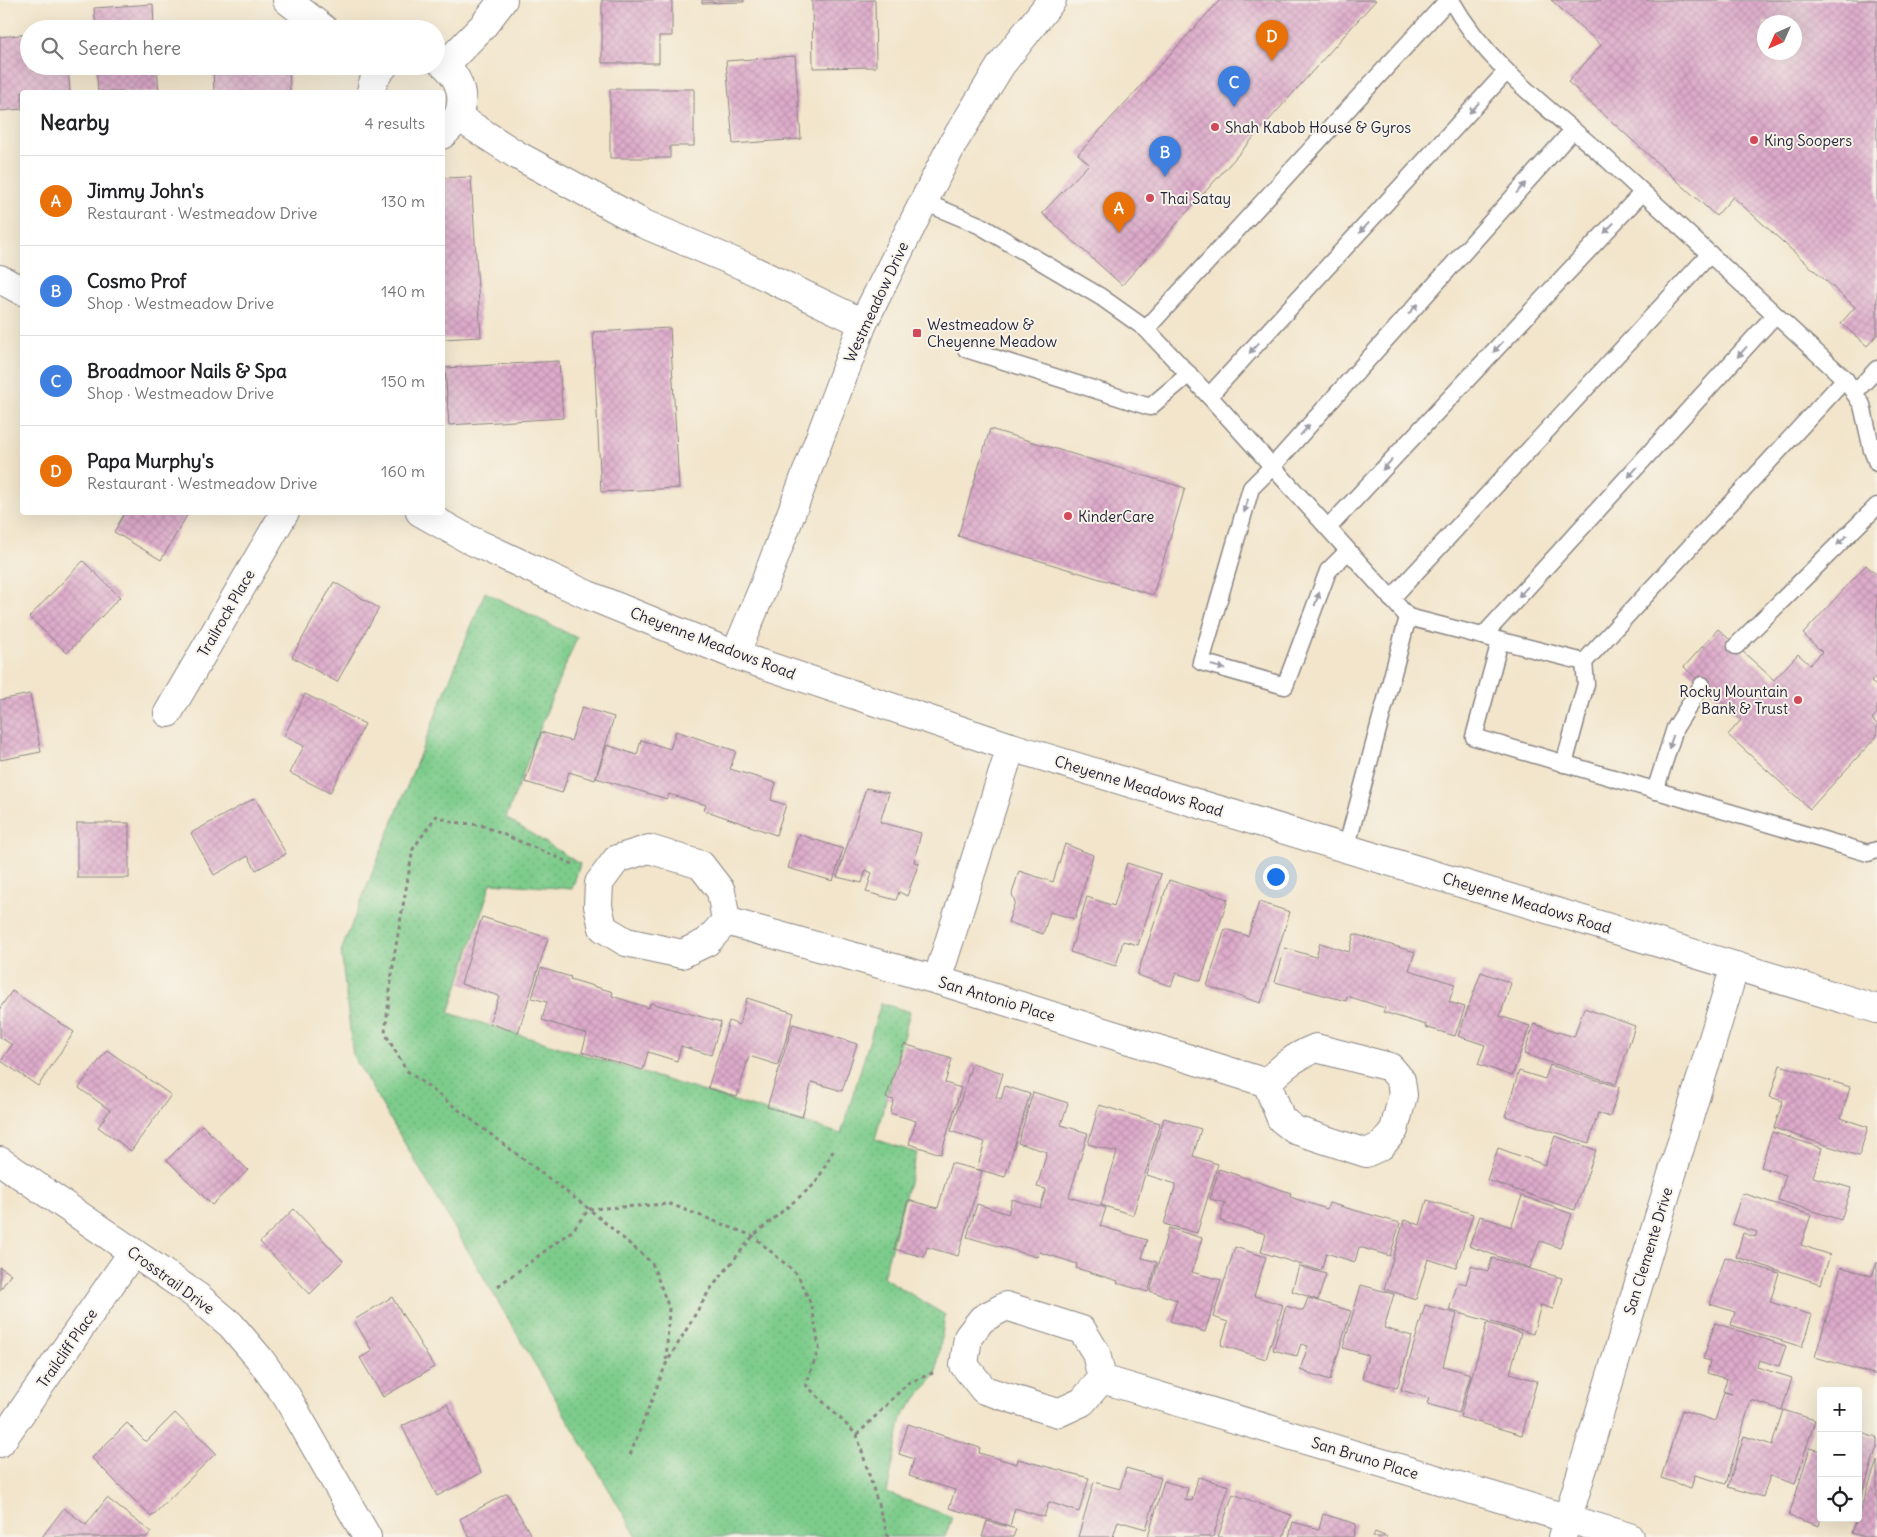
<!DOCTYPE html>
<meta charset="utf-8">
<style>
:root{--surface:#fff;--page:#f6f6f6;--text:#202124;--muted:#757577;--line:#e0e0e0;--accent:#2563eb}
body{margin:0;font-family:Delius,sans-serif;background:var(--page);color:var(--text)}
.controls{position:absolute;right:15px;bottom:15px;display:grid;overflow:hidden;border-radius:5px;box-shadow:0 5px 20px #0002}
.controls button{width:45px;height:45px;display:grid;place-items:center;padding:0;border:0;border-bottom:1px solid var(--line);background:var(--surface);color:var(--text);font:25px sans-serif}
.compass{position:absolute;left:1757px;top:15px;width:45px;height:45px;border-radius:50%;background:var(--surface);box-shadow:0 5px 20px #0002;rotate:225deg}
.you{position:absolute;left:1275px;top:876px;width:18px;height:18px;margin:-12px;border:4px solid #fff;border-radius:50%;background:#1a73e8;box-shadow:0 0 0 8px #1a73e833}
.badge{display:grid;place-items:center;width:32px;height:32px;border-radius:50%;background:var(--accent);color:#fff;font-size:16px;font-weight:700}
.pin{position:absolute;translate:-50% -41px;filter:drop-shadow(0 1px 2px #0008)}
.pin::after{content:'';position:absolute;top:26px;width:18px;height:15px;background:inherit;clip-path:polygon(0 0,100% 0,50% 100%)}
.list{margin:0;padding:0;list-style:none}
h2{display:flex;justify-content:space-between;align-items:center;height:65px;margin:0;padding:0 20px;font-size:21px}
h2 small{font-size:16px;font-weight:400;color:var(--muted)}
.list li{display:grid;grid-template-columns:32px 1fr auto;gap:15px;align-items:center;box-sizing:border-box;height:90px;padding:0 20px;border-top:1px solid var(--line)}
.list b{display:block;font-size:19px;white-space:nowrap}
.list p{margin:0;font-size:16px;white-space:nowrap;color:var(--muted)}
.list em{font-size:16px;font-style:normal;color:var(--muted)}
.icon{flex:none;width:28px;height:28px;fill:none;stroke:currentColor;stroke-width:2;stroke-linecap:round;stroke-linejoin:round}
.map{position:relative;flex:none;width:1877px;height:1537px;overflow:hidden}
.search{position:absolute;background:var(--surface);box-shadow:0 5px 20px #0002;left:20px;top:20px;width:425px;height:55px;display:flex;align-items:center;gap:12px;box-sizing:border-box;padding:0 18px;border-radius:28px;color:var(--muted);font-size:19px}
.panel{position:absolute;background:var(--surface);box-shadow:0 5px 20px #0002;left:20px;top:90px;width:425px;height:425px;border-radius:5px}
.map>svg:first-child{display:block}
</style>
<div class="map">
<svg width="1877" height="1537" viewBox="0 0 1877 1537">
<defs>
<pattern id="grass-dots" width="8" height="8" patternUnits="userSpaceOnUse" patternTransform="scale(1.25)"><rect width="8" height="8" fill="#7dcc8b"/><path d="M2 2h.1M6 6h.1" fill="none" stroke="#6caf79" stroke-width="1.8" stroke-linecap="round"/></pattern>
<pattern id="building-cross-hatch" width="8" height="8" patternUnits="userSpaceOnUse" patternTransform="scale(1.25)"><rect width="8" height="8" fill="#ddaaca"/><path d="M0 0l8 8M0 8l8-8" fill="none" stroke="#bd92ae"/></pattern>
</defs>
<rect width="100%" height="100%" fill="#f7f3e8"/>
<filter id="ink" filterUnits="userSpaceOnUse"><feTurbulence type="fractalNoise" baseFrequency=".02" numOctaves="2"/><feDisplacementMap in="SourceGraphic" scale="10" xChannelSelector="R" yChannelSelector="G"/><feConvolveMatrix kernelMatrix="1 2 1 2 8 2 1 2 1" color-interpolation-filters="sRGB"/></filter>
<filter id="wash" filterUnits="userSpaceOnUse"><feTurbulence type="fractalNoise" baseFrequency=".0096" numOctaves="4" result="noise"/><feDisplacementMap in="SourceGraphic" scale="20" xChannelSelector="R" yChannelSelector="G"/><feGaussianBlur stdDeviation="1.12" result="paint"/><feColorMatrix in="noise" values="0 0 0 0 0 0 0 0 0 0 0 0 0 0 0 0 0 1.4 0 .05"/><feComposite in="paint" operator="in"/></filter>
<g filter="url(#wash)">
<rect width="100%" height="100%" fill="#f2e5cb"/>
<!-- grass -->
<polygon fill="url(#grass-dots)" stroke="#507763" points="485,592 577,638 554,692 506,818 580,864 572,889 491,883 449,1013 841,1134 881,1003 910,1012 875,1139 917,1153 883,1277 945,1315 936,1374 902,1417 887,1493 952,1517 945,1537 637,1537 353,1056 341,951"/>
<g id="blocks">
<!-- building -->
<g fill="url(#building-cross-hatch)" fill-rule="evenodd">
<polygon points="602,0 672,0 672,36 659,36 659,63 602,63"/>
<polygon points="702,0 744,0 744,2 702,3"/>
<polygon points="812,0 875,0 876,67 813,68"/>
<polygon points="1220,0 1376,0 1122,285 1042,213 1089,164 1078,154"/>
<path d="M1551,0h326v335l-10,11 -26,-23 14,-16 -122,-110 -17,19 -148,-134 33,-37zM1764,22h30v30h-30z"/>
<polygon points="153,4 154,29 96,29 94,8"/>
<polygon points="29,34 29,66 68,66 70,92 22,92 22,109 0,111 0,37"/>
<polygon points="795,56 801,139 733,144 726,61"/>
<polygon points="96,66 157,66 159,92 98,92"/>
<polygon points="251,66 289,66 290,92 214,92 213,68"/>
<polygon points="610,89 694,89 694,146 670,146 670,158 610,158"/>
<polygon points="471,177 481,337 442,339 442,178"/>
<polygon points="670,328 679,488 601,492 593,332"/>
<polygon points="559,361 563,418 449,425 445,368"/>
<polygon points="990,429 1185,488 1153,595 958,536"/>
<polygon points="125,512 189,512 161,560 114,532"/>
<polygon points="83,561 120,597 67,653 29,617"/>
<polygon points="1866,565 1877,575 1877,675 1871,682 1877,687 1877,713 1872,719 1877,724 1877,736 1810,809 1728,735 1741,720 1684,667 1718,629 1774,680 1798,654 1810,665 1822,652 1803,634"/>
<polygon points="334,582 379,608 337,682 292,657"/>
<polygon points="30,694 41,752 0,760 0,700"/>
<polygon points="305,694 365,724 330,793 290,773 304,746 284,736"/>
<polygon points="582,707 614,717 595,780 569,772 562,793 525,782 541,732 571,741"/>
<polygon points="676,731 736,751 730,769 776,783 771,800 786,805 776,835 704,810 706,805 669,794 667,799 596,778 607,745 637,755 641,740 670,749"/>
<polygon points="866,788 889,793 880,822 921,833 914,862 919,863 907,896 899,892 896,900 866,892 872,873 866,870 862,883 837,877"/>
<polygon points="255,798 286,854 256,870 248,856 214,875 191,833"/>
<rect x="77" y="823" width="52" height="55"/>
<polygon points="798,834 843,849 833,881 788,868"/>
<polygon points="1065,844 1093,855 1075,919 1050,912 1043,934 1008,922 1015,902 1012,894 1019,871 1053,882"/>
<polygon points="1127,863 1161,874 1138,945 1123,941 1116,966 1070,952 1087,897 1114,906"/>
<polygon points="1169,880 1228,899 1201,981 1176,973 1171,986 1137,975"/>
<polygon points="1259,902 1290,912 1261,1003 1207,986 1225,929 1248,936"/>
<polygon points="482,917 548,938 518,1033 489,1023 499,996 461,984"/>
<polygon points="1354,934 1415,952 1409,970 1455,984 1449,1002 1465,1007 1455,1036 1425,1027 1426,1025 1383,1012 1385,1008 1347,996 1346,1001 1275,982 1285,948 1316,957 1320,943 1349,952"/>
<polygon points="541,968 571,977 570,979 613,992 612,996 649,1008 650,1003 721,1022 711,1055 681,1046 677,1061 648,1052 643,1070 582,1052 587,1034 542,1020 547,1002 532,998"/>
<polygon points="1481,972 1511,983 1500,1016 1530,1026 1512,1076 1478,1064 1485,1045 1458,1036"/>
<polygon points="12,991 74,1032 38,1086 1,1061 12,1045 0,1037 0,1008"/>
<polygon points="747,998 794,1013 778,1065 749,1056 737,1097 708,1088 729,1021 739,1025"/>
<polygon points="1584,1008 1635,1026 1616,1084 1524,1054 1534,1024 1574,1037"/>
<polygon points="793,1024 857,1044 842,1091 812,1082 802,1117 767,1107"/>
<polygon points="904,1044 952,1059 945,1083 961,1088 941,1154 909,1144 916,1121 890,1113 894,1100 886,1098"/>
<polygon points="107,1050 171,1095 131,1151 98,1127 110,1110 79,1088"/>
<polygon points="972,1063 1003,1073 996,1097 1001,1099 1005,1086 1030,1094 1005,1177 977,1169 985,1142 951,1131"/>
<polygon points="1550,1065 1619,1087 1610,1117 1598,1113 1589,1143 1505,1116 1519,1071 1545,1079"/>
<polygon points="1780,1065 1850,1087 1841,1118 1868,1127 1859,1156 1774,1128 1783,1101 1770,1097"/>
<polygon points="1033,1092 1068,1103 1061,1125 1088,1133 1069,1197 1106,1208 1100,1226 1147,1240 1142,1258 1157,1262 1148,1292 1117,1283 1118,1281 1076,1268 1077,1264 1059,1258 1039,1252 1037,1257 967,1237 977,1204 1008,1214 1012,1199 1040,1208 1046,1189 1037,1187 1047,1152 1018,1143"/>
<polygon points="1099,1105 1160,1123 1133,1215 1101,1205 1117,1152 1088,1144"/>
<polygon points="1164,1118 1201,1129 1193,1156 1218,1164 1197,1233 1164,1224 1176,1184 1147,1175"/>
<polygon points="202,1125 248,1170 212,1205 167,1160"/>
<polygon points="1772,1132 1822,1148 1813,1177 1851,1188 1841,1220 1778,1200 1786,1175 1761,1167"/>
<polygon points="1555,1136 1596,1150 1575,1210 1487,1180 1498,1148 1545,1165"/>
<polygon points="951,1163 982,1171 958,1256 927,1247 924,1257 894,1249 908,1200 938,1208"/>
<polygon points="1219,1169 1291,1193 1290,1197 1327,1209 1329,1203 1400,1223 1390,1256 1359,1247 1355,1262 1326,1253 1321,1271 1261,1252 1266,1234 1220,1221 1225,1203 1210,1199"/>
<polygon points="1742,1193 1811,1215 1801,1245 1830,1255 1821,1284 1736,1257 1743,1233 1755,1237 1757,1232 1732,1224"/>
<polygon points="1522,1196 1572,1214 1560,1248 1540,1241 1530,1268 1469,1246 1480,1216 1511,1227"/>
<polygon points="1427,1200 1473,1214 1456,1268 1428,1259 1416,1299 1384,1289 1404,1220 1420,1225"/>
<polygon points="294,1209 343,1261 310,1294 260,1242"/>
<polygon points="1169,1228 1202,1238 1192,1272 1221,1280 1205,1332 1170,1321 1177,1300 1150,1291"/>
<polygon points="1235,1247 1266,1257 1254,1296 1283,1305 1266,1359 1221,1345 1228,1322 1213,1317"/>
<polygon points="1725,1257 1779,1273 1770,1302 1812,1315 1802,1347 1731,1325 1735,1312 1710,1304"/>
<polygon points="1492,1258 1562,1278 1553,1309 1541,1305 1533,1334 1449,1310 1458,1282 1466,1284 1471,1266 1488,1271"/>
<polygon points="1877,1262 1877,1375 1815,1357 1841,1267 1872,1276"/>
<polygon points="1299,1266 1326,1274 1318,1300 1292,1291"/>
<polygon points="0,1267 11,1274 0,1290"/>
<polygon points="1361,1285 1394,1294 1384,1328 1412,1336 1397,1388 1362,1378 1368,1355 1343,1348"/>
<polygon points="392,1297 434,1367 383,1397 360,1358 372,1351 354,1320"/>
<polygon points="1308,1298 1351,1311 1330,1380 1300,1370 1308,1346 1301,1344 1297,1356 1273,1350 1286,1306 1303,1311"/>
<polygon points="1425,1305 1457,1314 1443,1366 1471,1374 1459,1413 1427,1404 1429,1398 1401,1390"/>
<polygon points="1487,1323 1521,1333 1510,1373 1537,1381 1522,1435 1460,1417"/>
<polygon points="1715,1323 1786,1346 1779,1366 1759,1360 1757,1367 1792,1378 1782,1410 1751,1400 1726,1484 1695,1475 1691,1488 1661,1478 1682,1410 1715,1421 1724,1392 1732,1394 1723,1391 1727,1379 1707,1373 1710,1361 1703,1359"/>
<polygon points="447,1404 481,1473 437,1496 402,1426"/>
<polygon points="1783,1410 1815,1420 1795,1484 1770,1476 1763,1497 1728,1487 1744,1436 1772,1445"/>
<polygon points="175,1413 216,1453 151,1517 92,1458 127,1423 146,1442"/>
<polygon points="908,1424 980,1448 979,1453 1017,1464 1018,1459 1089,1478 1079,1512 1049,1502 1044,1517 1015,1508 1010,1526 949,1508 955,1490 909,1476 914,1459 899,1454"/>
<polygon points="1858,1432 1877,1438 1877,1446 1859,1505"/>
<polygon points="1810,1448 1821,1451 1821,1518 1819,1526 1789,1516"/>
<polygon points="1877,1461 1877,1537 1864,1537 1852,1533"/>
<polygon points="1126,1468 1161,1478 1146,1529 1118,1521 1113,1537 1078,1537 1094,1482 1120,1489"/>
<polygon points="1198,1477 1229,1486 1213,1537 1148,1537 1164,1481 1188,1488 1185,1500 1192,1501"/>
<polygon points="507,1493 532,1537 469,1537 460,1519"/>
<polygon points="1233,1494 1291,1515 1283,1537 1218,1537"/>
<polygon points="107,1498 151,1532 147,1537 42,1537 64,1508 86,1525"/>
<polygon points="1323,1514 1356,1524 1353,1537 1289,1537 1293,1522 1319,1529"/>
<polygon points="1841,1518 1854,1518 1853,1522"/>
<polygon points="987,1521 1016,1529 1013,1537 982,1537"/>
<polygon points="1375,1532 1387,1537 1373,1537"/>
</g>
</g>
</g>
<g filter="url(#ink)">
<use href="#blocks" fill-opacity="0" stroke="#8a8483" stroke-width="1"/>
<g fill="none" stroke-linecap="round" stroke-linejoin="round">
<!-- lane casing -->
<g stroke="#8a8483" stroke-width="19">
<g id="lane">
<path d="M1451,0c37,67 102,111 158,161 79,72 157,146 236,218l17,26 10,45 5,13"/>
<polyline points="924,202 979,225 1101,297 1146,329 1209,396 1408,617 1584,662 1845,379"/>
<polyline points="1146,329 1448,0"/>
<polyline points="966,349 1150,407 1189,374"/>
<polyline points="1854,393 1877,369"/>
<polyline points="1209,396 1506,72"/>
<polyline points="1328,528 1642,193"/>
<polyline points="1348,551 1328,571 1285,686 1201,662 1251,488 1272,467 1573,130"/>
<polyline points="1391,599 1710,254"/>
<polyline points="1483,636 1775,315"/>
<polyline points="1500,641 1474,737 1868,853 1877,850"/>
<polyline points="1736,646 1877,506"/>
<polyline points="1564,764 1586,684 1584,662"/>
<polyline points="1655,791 1675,728 1702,685"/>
<polyline points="1346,849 1408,617"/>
</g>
</g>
<!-- street casing -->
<g stroke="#8a8483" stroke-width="30">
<g id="street">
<polyline points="287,0 324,29"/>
<path d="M436,58c30,20 35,54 6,77"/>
<polyline points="446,64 483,26 503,0"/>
<path d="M371,92c1,-10 6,-19 13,-26"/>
<polyline points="458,117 517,155 644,224 744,266 863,323"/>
<polyline points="168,713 285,512"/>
<polygon points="649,849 701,865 721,891 726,921 707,942 682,954 626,942 603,928 598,906 599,883 617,859"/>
<polyline points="726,921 937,980 1267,1083"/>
<polyline points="937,980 1011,747"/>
<path d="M1316,1048l74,19 11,13 2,15 -9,35 -13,16 -15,7 -71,-23 -14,-11 -14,-36c16,-17 27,-26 49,-35z"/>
<polyline points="0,1161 197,1296 231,1325 259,1358 287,1397 367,1537"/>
<polygon points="1006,1306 1082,1330 1096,1353 1102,1379 1082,1402 1058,1413 984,1390 964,1365 968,1337 982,1319"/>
<polyline points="1102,1379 1629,1537"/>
<polyline points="0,1443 133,1252"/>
<polyline points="1562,1537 1735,966"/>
</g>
</g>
<!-- secondary casing -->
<g stroke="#8a8483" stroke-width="30">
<g id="secondary">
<polyline points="0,279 22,291"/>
<polyline points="420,512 468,539 588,595 735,655 1011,747 1877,1009"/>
<polyline points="735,655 763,588 863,323 953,143 1001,65 1052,0"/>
</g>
</g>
<!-- path -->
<g stroke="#8a8483" stroke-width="3" stroke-dasharray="4 4" stroke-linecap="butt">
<polyline points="573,864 481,825 452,822 436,816 413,849 394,957 385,1033 406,1070 589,1209 652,1263 669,1308 666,1364"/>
<polyline points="498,1286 573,1230 589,1209 670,1204 753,1236 798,1275 812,1307 819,1348 806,1385 857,1435 888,1537"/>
<polyline points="857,1435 908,1383 935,1372"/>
<polyline points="630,1455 666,1364 709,1291 753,1236 816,1183 833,1151"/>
</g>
<!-- lane -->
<use href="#lane" stroke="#fff" stroke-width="16"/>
<!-- street -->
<use href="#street" stroke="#fff" stroke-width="28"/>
<!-- secondary -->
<use href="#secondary" stroke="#fff" stroke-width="28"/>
</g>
<!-- one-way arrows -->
<defs><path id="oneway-solid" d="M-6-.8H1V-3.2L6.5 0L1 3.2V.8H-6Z" transform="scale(1.25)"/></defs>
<g fill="#9c9ca7">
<use href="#oneway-solid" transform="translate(1474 108) rotate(133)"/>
<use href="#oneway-solid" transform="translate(1521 188) rotate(-48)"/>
<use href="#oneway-solid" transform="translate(1364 228) rotate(133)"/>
<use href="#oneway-solid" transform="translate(1609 228) rotate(133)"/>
<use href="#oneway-solid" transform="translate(1413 309) rotate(-48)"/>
<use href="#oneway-solid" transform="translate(1498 347) rotate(133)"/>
<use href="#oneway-solid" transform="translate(1254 348) rotate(133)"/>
<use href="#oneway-solid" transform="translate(1742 352) rotate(132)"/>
<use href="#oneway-solid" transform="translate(1305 430) rotate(-48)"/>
<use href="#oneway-solid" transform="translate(1387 465) rotate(133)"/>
<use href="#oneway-solid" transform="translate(1633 472) rotate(132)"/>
<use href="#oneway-solid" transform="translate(1246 506) rotate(106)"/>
<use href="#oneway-solid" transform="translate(1842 540) rotate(135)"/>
<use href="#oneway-solid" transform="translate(1523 592) rotate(132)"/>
<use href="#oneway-solid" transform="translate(1317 599) rotate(-70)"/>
<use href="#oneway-solid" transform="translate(1218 667) rotate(16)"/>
<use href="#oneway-solid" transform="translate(1671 742) rotate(108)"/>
</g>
</g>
<!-- markers -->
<g fill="#d1495b" stroke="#f7f3e8" stroke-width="2">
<circle cx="1215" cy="127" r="5"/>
<circle cx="1754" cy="140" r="5"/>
<circle cx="1150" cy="198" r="5"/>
<rect x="912" y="328" width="10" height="10" rx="2.5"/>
<circle cx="1068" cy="516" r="5"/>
<circle cx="1798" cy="700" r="5"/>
</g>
<g text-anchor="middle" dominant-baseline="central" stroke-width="4" stroke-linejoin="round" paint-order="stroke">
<!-- poi labels -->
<g font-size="15" fill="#22223b" stroke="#f7f3e8" text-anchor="start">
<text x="1225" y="127">Shah Kabob House &amp; Gyros</text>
<text x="1764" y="140">King Soopers</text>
<text x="1160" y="198">Thai Satay</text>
<text x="927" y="324">Westmeadow &amp;<tspan x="927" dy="17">Cheyenne Meadow</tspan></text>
<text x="1078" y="516">KinderCare</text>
<text x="1788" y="691" text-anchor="end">Rocky Mountain<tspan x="1788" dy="17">Bank &amp; Trust</tspan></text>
</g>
<!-- street labels -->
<g font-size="15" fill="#22223b" stroke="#f7f3e8">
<text transform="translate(876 302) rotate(-65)">Westmeadow Drive</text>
<text transform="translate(226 613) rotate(-60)">Trailrock Place</text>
<text transform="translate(713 643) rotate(21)">Cheyenne Meadows Road</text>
<text transform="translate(1139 786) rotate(17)">Cheyenne Meadows Road</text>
<text transform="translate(1527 903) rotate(17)">Cheyenne Meadows Road</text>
<text transform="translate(997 999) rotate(17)">San Antonio Place</text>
<text transform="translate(1648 1251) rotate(-73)">San Clemente Drive</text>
<text transform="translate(171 1280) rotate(36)">Crosstrail Drive</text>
<text transform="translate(67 1348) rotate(-55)">Trailcliff Place</text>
<text transform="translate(1365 1458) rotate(17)">San Bruno Place</text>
</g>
</g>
</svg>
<div class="controls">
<button>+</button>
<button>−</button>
<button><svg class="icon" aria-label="locate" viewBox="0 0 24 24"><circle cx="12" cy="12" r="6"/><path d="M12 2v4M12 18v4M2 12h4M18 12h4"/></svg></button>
</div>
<svg class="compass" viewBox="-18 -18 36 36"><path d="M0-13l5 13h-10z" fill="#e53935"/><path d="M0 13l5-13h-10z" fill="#757577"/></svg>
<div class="you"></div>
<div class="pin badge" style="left:1119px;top:233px;background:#e8710a">A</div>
<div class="pin badge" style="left:1165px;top:177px;background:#3f7fe0">B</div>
<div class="pin badge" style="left:1234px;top:107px;background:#3f7fe0">C</div>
<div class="pin badge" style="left:1272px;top:61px;background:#e8710a">D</div>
<div class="search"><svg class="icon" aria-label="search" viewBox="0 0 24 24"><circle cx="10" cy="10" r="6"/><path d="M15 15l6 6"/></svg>Search here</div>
<section class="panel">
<h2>Nearby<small>4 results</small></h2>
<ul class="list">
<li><span class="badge" style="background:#e8710a">A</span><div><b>Jimmy John's</b><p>Restaurant · Westmeadow Drive</p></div><em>130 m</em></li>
<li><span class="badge" style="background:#3f7fe0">B</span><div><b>Cosmo Prof</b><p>Shop · Westmeadow Drive</p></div><em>140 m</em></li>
<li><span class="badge" style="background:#3f7fe0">C</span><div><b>Broadmoor Nails &amp; Spa</b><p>Shop · Westmeadow Drive</p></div><em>150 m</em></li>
<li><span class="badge" style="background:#e8710a">D</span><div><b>Papa Murphy's</b><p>Restaurant · Westmeadow Drive</p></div><em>160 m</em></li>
</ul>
</section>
</div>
